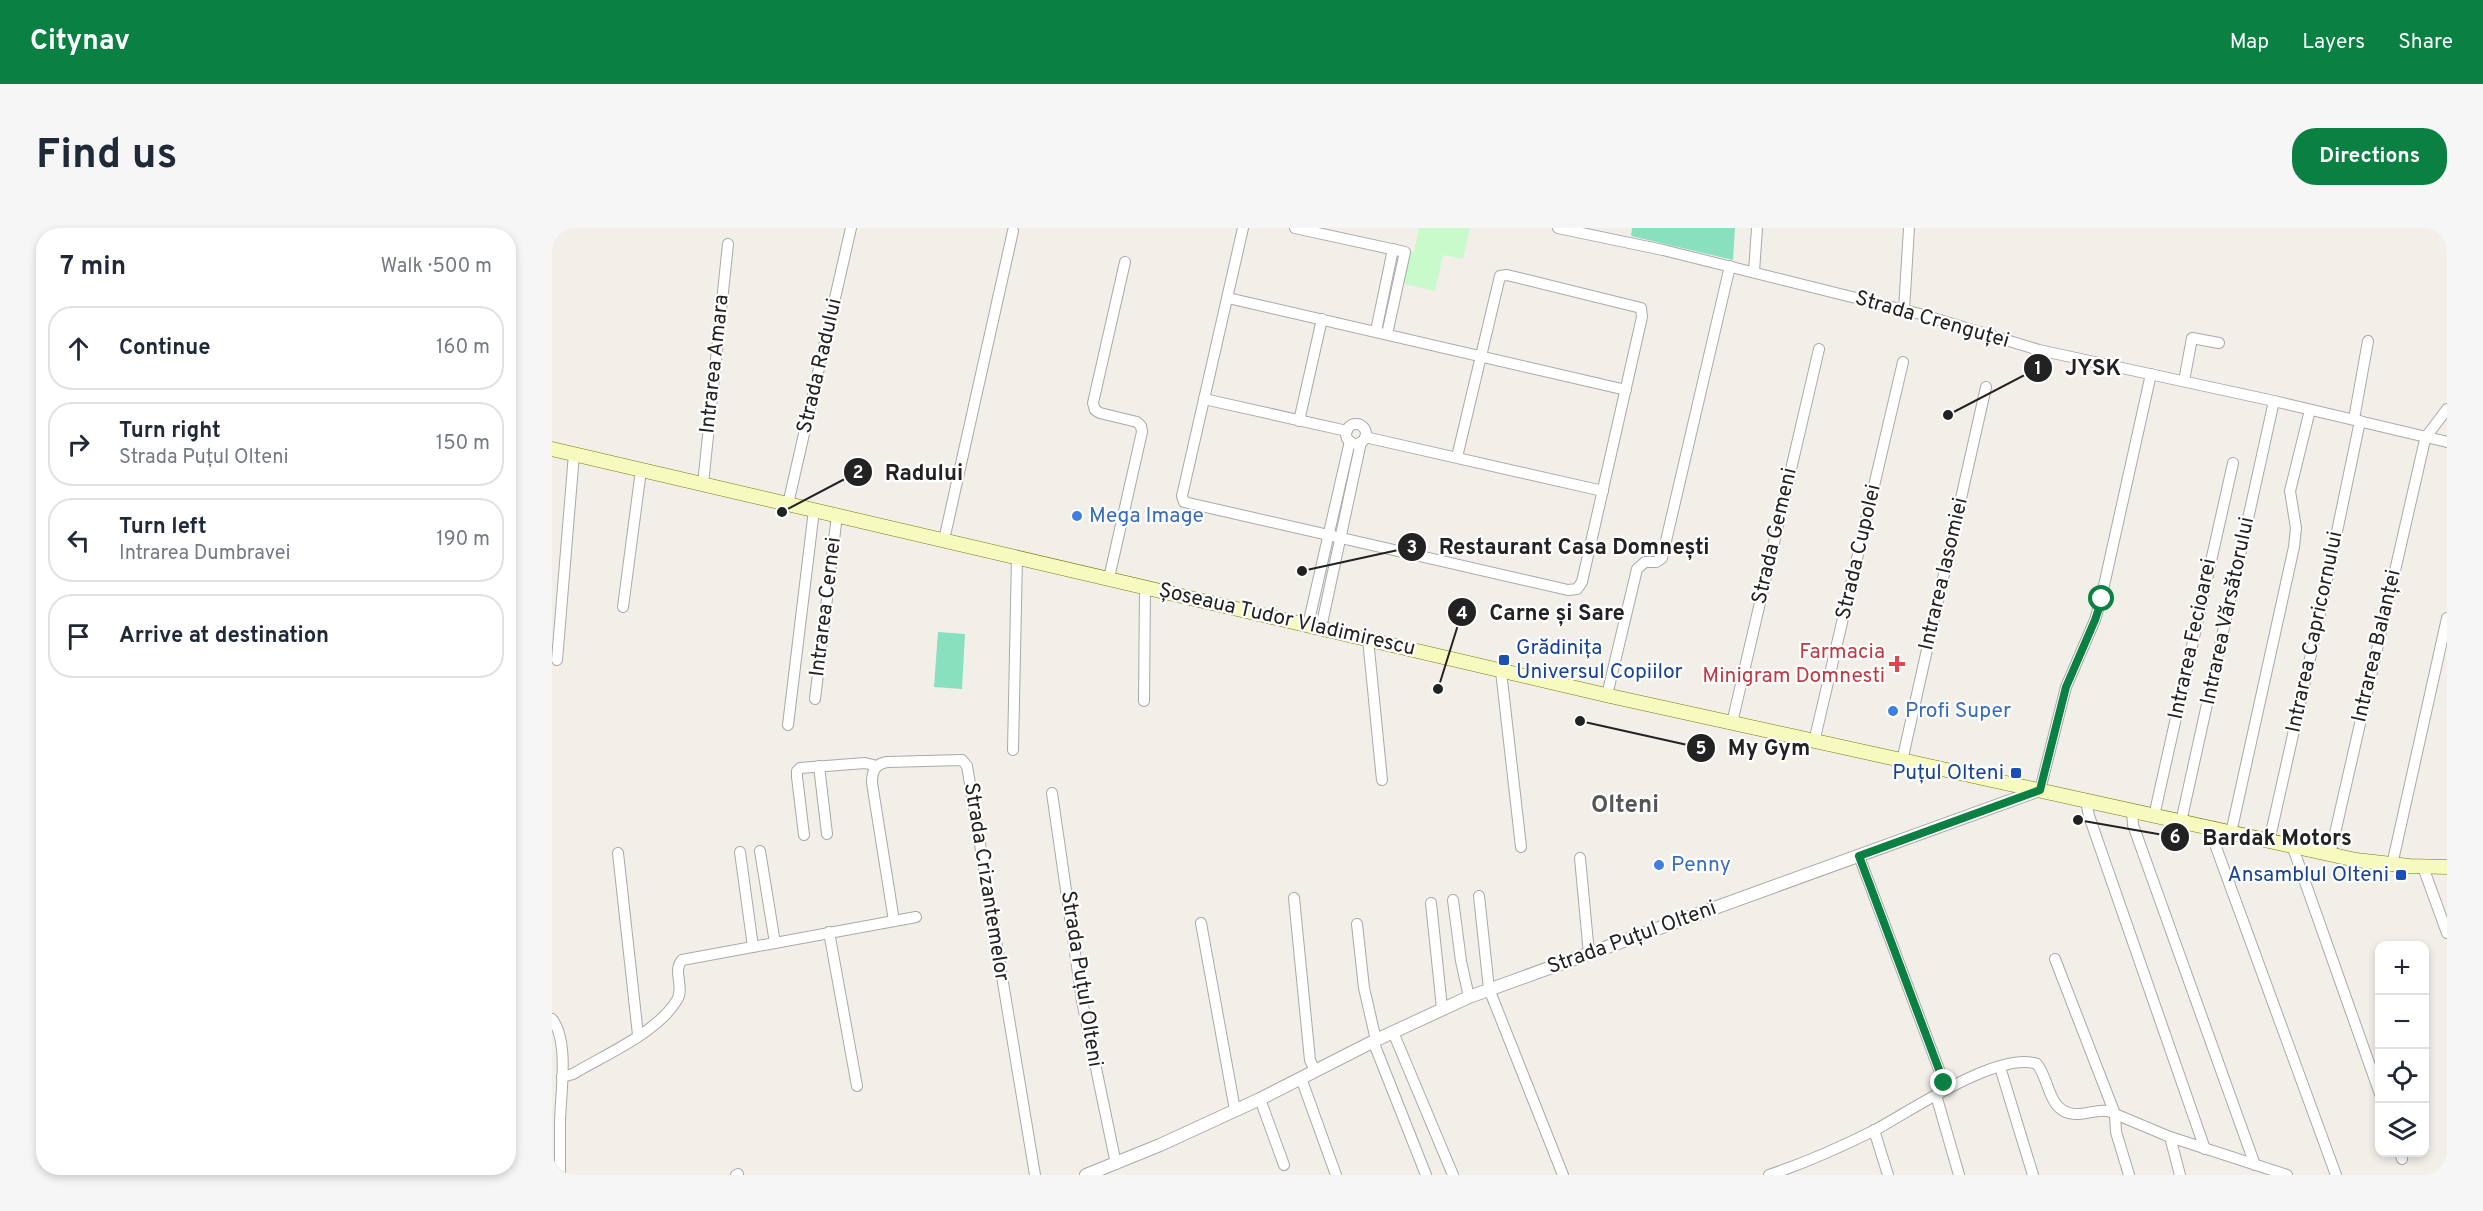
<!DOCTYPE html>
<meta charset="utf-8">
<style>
:root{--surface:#fff;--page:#f6f6f7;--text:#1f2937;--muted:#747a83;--line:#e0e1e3;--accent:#0b8043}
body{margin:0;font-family:Overpass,sans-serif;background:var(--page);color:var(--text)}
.controls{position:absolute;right:18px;bottom:18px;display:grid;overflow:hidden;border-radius:12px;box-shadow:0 3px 9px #0003}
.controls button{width:54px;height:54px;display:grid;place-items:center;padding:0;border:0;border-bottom:2px solid var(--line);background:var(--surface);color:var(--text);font:30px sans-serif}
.stop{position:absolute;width:18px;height:18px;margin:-14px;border:4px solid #0b8043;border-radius:50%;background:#fff}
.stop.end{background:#0b8043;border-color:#fff;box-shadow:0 2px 6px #0008}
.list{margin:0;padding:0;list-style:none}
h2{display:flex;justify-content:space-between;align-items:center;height:78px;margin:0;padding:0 24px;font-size:26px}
h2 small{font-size:20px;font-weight:400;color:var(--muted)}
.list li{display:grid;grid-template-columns:39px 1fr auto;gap:18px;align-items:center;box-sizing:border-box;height:84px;margin:0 12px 12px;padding:0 12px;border:2px solid var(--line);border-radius:24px}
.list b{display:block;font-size:22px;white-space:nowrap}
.list p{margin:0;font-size:20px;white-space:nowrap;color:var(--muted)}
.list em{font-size:20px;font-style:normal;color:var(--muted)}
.icon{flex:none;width:33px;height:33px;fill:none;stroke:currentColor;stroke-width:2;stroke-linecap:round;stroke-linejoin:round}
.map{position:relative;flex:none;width:1895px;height:947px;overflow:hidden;border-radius:24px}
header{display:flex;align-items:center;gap:36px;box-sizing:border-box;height:84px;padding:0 30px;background:var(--accent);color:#fff}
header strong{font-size:28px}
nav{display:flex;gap:33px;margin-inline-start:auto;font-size:21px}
.intro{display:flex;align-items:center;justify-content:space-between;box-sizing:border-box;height:144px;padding:0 36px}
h1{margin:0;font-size:42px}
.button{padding:15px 27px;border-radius:24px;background:var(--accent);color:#fff;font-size:21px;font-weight:700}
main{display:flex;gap:36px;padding:0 36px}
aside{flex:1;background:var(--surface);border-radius:24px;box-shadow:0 3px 9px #0003}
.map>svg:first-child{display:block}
</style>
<header>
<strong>Citynav</strong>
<nav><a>Map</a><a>Layers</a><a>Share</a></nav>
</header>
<div class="intro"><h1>Find us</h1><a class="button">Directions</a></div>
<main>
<aside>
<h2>7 min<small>Walk · 500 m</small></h2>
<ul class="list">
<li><svg class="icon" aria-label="ahead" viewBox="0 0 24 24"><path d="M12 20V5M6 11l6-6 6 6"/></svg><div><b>Continue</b></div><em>160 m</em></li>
<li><svg class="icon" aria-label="right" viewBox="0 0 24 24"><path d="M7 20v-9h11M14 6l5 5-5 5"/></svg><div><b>Turn right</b><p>Strada Puțul Olteni</p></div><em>150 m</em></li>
<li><svg class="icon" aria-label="left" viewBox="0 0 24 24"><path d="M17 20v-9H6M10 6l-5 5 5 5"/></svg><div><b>Turn left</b><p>Intrarea Dumbravei</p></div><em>190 m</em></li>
<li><svg class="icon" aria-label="arrive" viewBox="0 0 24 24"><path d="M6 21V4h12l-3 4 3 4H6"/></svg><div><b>Arrive at destination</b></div></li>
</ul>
</aside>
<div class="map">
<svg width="1895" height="947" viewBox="0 0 1895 947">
<rect width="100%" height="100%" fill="#f2efe9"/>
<!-- park -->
<polygon fill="#c8facc" points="867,0 918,0 911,31 891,27 883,63 848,55 855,23 862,24"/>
<!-- pitch -->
<g fill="#88e0be">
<polygon points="1080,0 1183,0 1181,32 1079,8"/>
<polygon points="386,404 413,406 410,461 382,459"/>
</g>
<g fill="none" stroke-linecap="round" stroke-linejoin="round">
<!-- minor casing -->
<g stroke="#a9a9a9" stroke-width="12">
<g id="minor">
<polyline points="691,0 630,268 632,274 1016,362 1025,361 1030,354 1090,89 1089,80 955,47 948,48 905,229"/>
<polyline points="743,0 853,24 835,106"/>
<polyline points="1006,0 1111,22 1368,86 1487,122 1722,173 1895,214"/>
<polyline points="1202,44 1205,0"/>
<polyline points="676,70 1074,162"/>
<polyline points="1352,82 1357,0"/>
<polyline points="824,103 841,21"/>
<polyline points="1632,153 1640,110 1667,115"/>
<polyline points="652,171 795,203"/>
<polyline points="1802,191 1816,113"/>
<polyline points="747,193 770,91"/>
<circle cx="804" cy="206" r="10"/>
<polyline points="813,209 1051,263"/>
<polyline points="151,256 176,16"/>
<polyline points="236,276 299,0"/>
<polyline points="392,312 461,3"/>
<polyline points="557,350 590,204 589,198 585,194 548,185 543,182 541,175 573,34"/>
<polyline points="71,379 89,242"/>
<polyline points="756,397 798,213"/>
<polyline points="769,400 809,214"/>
<polyline points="816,411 830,552"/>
<polyline points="5,432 22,226"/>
<polyline points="949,443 969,619"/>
<polyline points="1055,467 1085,341 1093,334 1104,334 1110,330 1178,38"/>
<polyline points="263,471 285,287"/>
<polyline points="592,473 593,358"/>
<polyline points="1180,495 1267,121"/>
<polyline points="236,497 262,282"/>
<polyline points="1262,514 1351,134"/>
<polyline points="461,522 465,329"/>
<polyline points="1350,533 1434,159"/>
<polyline points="267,538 275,606"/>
<polyline points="1488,562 1514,459 1543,392 1549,371 1599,146"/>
<polyline points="500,565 530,773 564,936"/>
<polyline points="1534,573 1537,588 1653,921"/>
<polyline points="1580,583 1581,597 1703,937"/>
<polyline points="1602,588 1681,235"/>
<polyline points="1629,594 1722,173"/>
<polyline points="1657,600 1784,947"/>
<polyline points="1679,605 1742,319 1744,300 1738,263 1758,182"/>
<polyline points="252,607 245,549 245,543 248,540 313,535 325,538"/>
<polyline points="1717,614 1766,395 1808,193"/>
<polyline points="1741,620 1828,866"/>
<polyline points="208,623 223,715"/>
<polyline points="188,624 201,719"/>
<polyline points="66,625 86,807"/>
<polyline points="1778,627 1872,216 1874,209 1895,181"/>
<polyline points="1307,628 1392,855"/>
<polyline points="1028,630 1037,726"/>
<polyline points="1840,637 1895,390"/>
<polyline points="1871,639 1895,705"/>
<polyline points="927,668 937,761 1011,947"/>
<polyline points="742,670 758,832 763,843"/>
<polyline points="901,672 909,733 917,769"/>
<polyline points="879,675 890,780"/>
<path d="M342,693l-22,-138c0,-12 3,-19 15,-21l75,-2 5,6 68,409"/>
<polyline points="649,695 683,882"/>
<polyline points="805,696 812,760 824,812"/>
<polyline points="277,704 305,858"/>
<polyline points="1503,731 1563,886 1564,904 1577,947"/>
<path d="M0,791c18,23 8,77 8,105 0,17 0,34 0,51"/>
<polyline points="841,804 901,947"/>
<polyline points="821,813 874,947"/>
<polyline points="1448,839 1481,947"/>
<path d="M10,849l11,-3c33,-20 84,-41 104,-74 8,-13 -5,-29 5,-40l234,-43"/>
<polyline points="749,850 784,947"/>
<polyline points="1384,867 1407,947"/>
<polyline points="708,871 732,937"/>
<polyline points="1322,902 1336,947"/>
<polyline points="1618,909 1628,947"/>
<polyline points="1848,924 1850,931"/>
<polyline points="184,947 186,946"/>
<path d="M1217,947c36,-12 72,-28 106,-45 34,-18 124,-80 162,-66 13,16 11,49 38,50 11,1 21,-5 33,-3l62,26 117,38"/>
</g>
</g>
<!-- tertiary casing -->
<g stroke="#a9a9a9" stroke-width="14">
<polyline id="tertiary" points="534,947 608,917 708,871 824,812 917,769 1488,562"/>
</g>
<!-- secondary casing -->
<g stroke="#707d05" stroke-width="15">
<polyline id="secondary" points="0,221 1058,468 1804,632 1857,638 1895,639"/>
</g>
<!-- minor -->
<use href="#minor" stroke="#fff" stroke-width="10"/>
<!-- tertiary -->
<use href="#tertiary" stroke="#fff" stroke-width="12"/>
<!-- secondary -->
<use href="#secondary" stroke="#f7fabf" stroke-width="14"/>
</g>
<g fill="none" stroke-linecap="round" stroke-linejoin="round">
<!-- route -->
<polyline stroke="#0b8043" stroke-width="8" points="1392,855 1307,628 1488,562 1514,459 1543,392 1550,371"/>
</g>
<!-- markers -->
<g fill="#3f7fe0" stroke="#fff" stroke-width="2">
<circle cx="525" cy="288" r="6"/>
<circle cx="1341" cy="483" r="6"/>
<circle cx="1107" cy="637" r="6"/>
</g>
<g fill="#1a4fb4" stroke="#fff" stroke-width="2">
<rect x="946" y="426" width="12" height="12" rx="3"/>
<rect x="1458" y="539" width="12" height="12" rx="3"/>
<rect x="1843" y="641" width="12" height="12" rx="3"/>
</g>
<path fill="#e0444e" stroke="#fff" stroke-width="2" d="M1342 427h6v6h6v6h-6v6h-6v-6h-6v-6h6z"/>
<g text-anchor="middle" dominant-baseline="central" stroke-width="4.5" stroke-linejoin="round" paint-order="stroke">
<!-- street labels -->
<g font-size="21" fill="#222" stroke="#fff">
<text transform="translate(1380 92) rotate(16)">Strada Crenguței</text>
<text transform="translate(163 136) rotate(-84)">Intrarea Amara</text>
<text transform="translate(268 138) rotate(-77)">Strada Radului</text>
<text transform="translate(1223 308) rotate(-77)">Strada Gemeni</text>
<text transform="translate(1307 324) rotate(-77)">Strada Cupolei</text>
<text transform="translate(1392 346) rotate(-77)">Intrarea Iasomiei</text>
<text transform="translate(274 379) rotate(-83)">Intrarea Cernei</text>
<text transform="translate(1676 383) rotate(-78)">Intrarea Vărsătorului</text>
<text transform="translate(735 392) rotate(13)">Șoseaua Tudor Vladimirescu</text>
<text transform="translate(1763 404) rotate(-78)">Intrarea Capricornului</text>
<text transform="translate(1641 411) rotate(-78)">Intrarea Fecioarei</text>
<text transform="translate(1825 418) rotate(-77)">Intrarea Balanței</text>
<text transform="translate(434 654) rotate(81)">Strada Crizantemelor</text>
<text transform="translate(1080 710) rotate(-20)">Strada Puțul Olteni</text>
<text transform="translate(529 751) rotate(81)">Strada Puțul Olteni</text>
</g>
<!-- shop labels -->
<g font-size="21" fill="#366cbe" stroke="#fff" text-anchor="start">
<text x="537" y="288">Mega Image</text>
<text x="1353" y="483">Profi Super</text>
<text x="1119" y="637">Penny</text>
</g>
<!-- transit labels -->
<g font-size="21" fill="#164399" stroke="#fff" text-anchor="end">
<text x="964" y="420" text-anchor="start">Grădinița<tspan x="964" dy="24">Universul Copiilor</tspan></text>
<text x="1452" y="545">Puțul Olteni</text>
<text x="1837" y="647">Ansamblul Olteni</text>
</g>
<!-- health labels -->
<g font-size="21" fill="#be3a42" stroke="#fff" text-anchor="end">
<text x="1333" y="424">Farmacia<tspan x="1333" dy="24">Minigram Domnesti</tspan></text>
</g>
<!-- quarter labels -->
<g font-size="24" font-weight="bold" fill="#555" stroke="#fff">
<text x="1073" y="578">Olteni</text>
</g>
</g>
<!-- callouts -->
<path fill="none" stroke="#222" stroke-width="2" d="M1396 187L1486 140M230 284L306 244M750 343L860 319M886 461L910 384M1028 493L1149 520M1526 592L1623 609"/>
<g fill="#222" stroke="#fff" stroke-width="2">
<circle cx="1396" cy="187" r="6"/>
<circle cx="230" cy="284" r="6"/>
<circle cx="750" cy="343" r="6"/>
<circle cx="886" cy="461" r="6"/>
<circle cx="1028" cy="493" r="6"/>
<circle cx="1526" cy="592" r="6"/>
<circle cx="1486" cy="140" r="15"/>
<circle cx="306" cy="244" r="15"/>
<circle cx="860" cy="319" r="15"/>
<circle cx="910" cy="384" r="15"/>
<circle cx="1149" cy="520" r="15"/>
<circle cx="1623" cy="609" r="15"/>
</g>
<g font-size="18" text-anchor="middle" font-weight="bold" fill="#fff">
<text x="1486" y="146">1</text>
<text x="306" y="250">2</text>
<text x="860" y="325">3</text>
<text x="910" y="391">4</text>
<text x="1149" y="526">5</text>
<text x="1623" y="615">6</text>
</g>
<g font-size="22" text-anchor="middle" font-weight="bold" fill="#222" stroke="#fff" stroke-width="4.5" stroke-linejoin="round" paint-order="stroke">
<text x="1541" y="147">JYSK</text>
<text x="372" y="252">Radului</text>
<text x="1022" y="326">Restaurant Casa Domnești</text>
<text x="1005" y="392">Carne și Sare</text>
<text x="1217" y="527">My Gym</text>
<text x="1725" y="617">Bardak Motors</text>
</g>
</svg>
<div class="controls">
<button>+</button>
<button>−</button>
<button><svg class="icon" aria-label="locate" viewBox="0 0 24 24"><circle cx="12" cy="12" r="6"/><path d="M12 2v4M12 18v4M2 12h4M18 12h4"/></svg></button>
<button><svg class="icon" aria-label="layers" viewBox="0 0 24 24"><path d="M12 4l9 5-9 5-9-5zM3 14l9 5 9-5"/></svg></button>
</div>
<div class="stop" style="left:1550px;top:371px"></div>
<div class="stop end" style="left:1392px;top:855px"></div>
</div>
</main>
